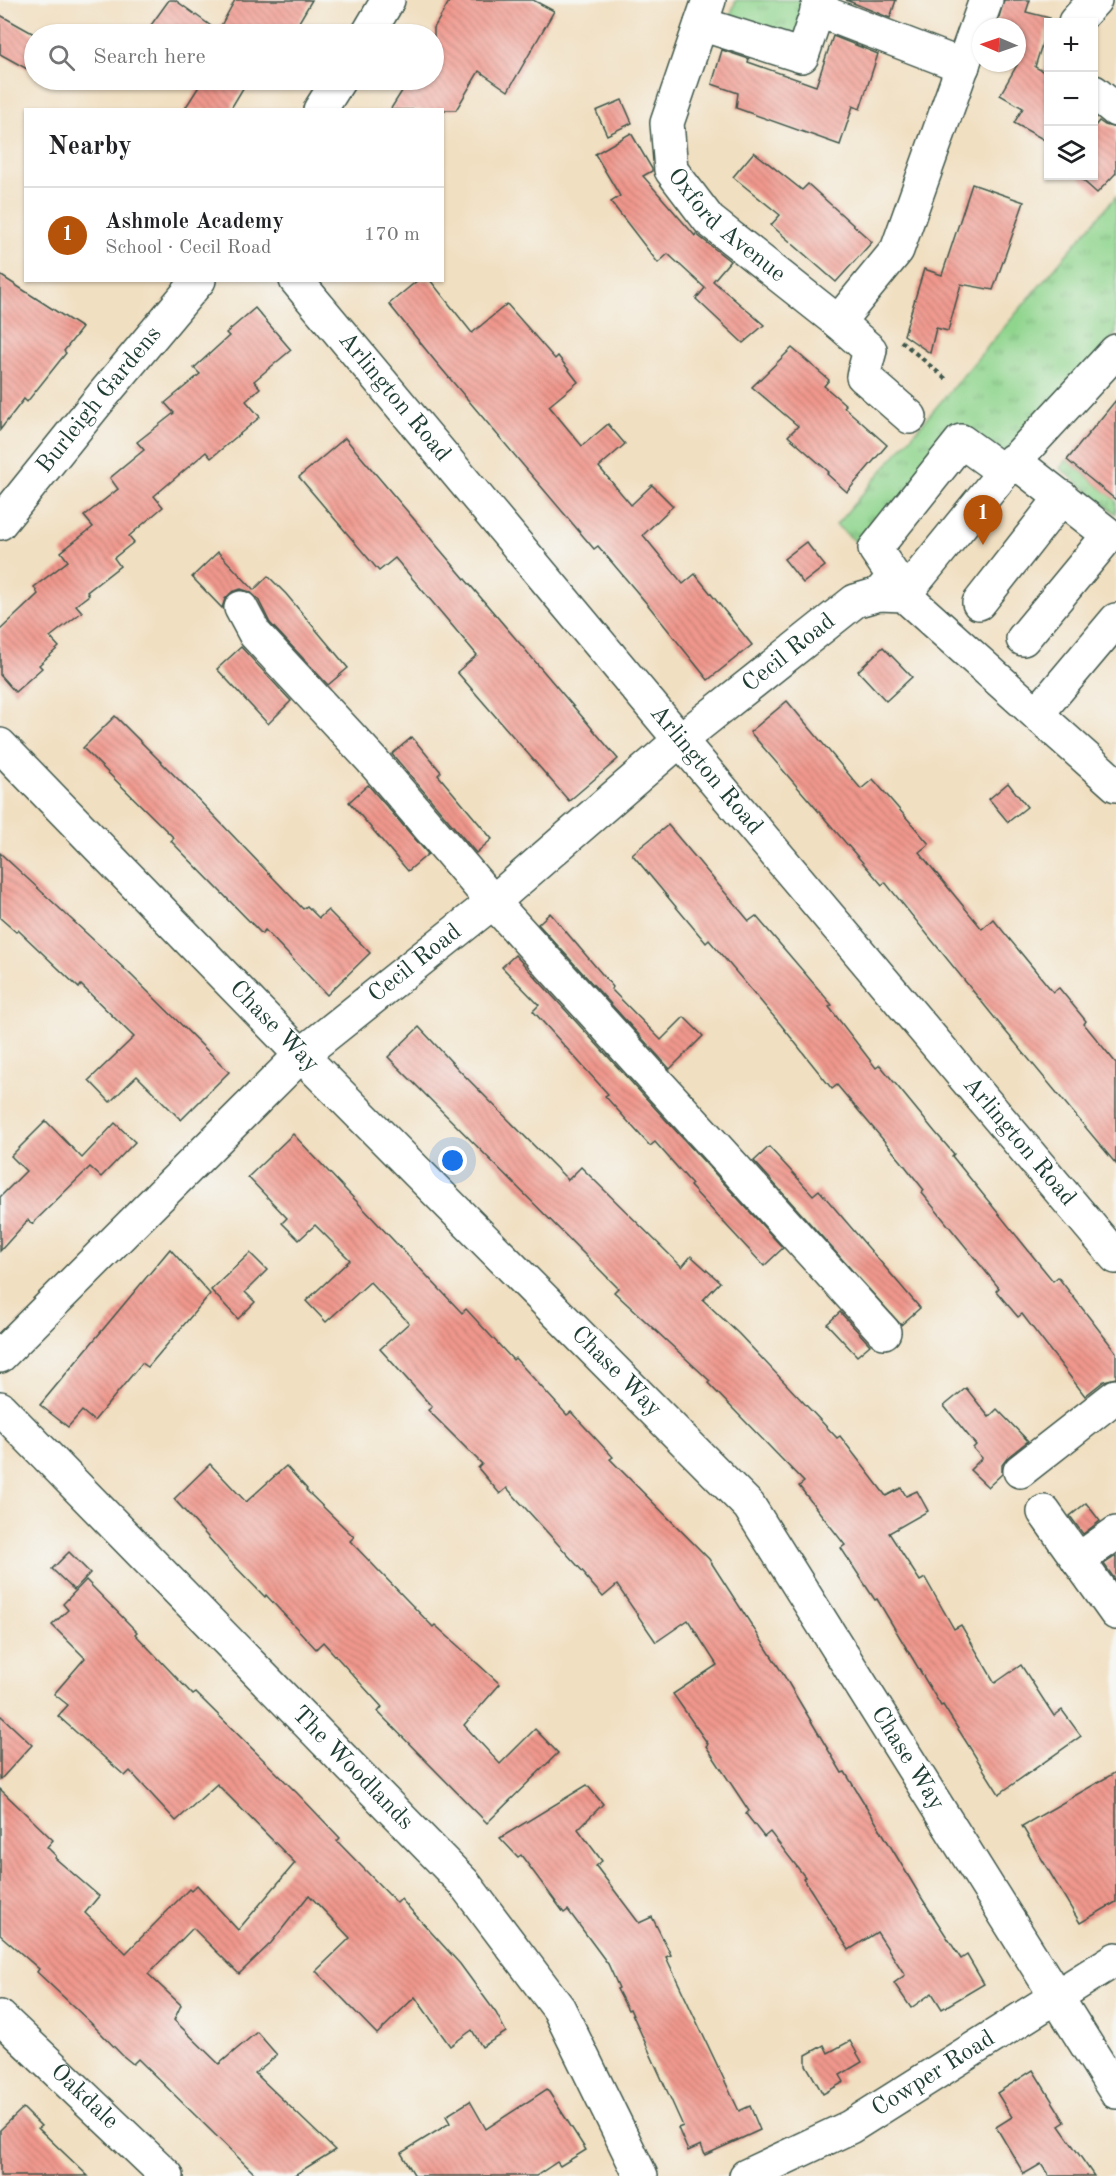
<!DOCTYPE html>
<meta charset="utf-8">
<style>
:root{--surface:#fff;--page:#f6f6f6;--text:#202124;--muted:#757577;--line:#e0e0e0;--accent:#b45309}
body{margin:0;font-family:"Old Standard TT",serif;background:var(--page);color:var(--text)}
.controls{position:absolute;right:18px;top:18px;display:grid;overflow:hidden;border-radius:0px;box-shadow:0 2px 4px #0004}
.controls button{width:54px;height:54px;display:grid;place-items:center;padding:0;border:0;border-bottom:2px solid var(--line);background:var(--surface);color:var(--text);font:30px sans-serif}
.compass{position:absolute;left:972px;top:18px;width:54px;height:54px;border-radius:50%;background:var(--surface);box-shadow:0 2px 4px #0004;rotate:272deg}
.you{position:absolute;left:453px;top:1161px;width:21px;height:21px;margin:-15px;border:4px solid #fff;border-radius:50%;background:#1a73e8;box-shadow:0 0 0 9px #1a73e833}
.badge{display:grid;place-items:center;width:39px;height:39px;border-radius:50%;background:var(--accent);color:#fff;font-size:20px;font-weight:700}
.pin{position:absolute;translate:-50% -50px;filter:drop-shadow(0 2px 3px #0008)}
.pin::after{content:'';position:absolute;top:32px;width:21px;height:18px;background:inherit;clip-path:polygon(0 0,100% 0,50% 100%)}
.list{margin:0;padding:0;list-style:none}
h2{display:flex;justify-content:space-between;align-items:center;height:78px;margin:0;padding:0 24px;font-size:26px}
h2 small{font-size:20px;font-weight:400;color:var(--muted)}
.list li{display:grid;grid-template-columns:39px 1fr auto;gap:18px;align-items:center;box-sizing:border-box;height:96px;padding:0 24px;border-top:2px solid var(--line)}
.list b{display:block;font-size:22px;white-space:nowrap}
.list p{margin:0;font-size:20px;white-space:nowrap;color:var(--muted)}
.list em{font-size:20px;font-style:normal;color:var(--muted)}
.icon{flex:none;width:33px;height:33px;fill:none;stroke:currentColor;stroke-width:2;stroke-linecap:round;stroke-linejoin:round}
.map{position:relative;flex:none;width:1116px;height:2176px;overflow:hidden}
.search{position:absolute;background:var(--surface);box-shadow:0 2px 4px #0004;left:24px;top:24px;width:420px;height:66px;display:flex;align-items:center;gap:15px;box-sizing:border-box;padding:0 21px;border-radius:33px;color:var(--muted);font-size:22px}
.panel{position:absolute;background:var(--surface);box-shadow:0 2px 4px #0004;left:24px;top:108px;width:420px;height:174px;border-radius:0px}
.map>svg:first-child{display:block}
</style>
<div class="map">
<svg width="1116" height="2176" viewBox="0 0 1116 2176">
<defs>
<pattern id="grass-tufts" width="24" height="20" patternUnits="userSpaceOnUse" patternTransform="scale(1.5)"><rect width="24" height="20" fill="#90d58e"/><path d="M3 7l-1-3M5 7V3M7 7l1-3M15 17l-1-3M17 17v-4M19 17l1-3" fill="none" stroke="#75ae75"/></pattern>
<pattern id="building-back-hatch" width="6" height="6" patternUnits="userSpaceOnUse" patternTransform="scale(1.5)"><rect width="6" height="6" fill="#f1988d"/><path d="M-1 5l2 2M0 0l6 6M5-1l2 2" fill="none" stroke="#c37d74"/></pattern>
</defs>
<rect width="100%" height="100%" fill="#f6f6f2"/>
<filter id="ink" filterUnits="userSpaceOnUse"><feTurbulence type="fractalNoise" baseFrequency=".0167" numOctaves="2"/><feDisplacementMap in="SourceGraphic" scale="12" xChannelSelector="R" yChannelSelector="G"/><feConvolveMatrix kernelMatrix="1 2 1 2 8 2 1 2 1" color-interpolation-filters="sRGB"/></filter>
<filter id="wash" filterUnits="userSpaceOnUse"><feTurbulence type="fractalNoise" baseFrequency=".008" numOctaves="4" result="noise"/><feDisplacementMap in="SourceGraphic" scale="24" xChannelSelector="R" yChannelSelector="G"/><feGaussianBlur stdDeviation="1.35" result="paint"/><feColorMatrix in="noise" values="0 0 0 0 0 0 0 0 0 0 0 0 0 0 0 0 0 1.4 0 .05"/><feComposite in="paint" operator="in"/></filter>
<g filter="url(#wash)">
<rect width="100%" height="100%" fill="#f1dfc1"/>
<!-- grass -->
<g fill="url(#grass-tufts)" stroke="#588961" stroke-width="1.5">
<polygon points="736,0 810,0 795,43 729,19"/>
<polygon points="1116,196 1116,333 1088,366 1000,458 959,433 868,552 836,525"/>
<polygon points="1067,460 1116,500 1116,514 1060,468"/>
</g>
<g id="blocks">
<!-- building -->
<g fill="url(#building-back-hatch)">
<polygon points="169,0 175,0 218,31 235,0 312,0 292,34 164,34 151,25"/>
<polygon points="450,0 533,0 554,11 508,91 479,71 456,110 390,110 409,80 434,80 434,28"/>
<polygon points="846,0 896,0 890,18"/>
<polygon points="1004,0 1030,0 1026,12 1050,18 1035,67 1044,72 1048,64 1048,142 1014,123 1023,108 1000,95 1017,65 1017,27 996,27"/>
<polygon points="0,15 34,34 34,56 27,69 0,54"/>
<polygon points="833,36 878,54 860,109 853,106 840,145 736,108 738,93 712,84 722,50 749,59 748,62 816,86"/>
<polygon points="203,80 248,80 230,110 184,110"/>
<polygon points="622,100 632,123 607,135 596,111"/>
<polygon points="1099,121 1105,125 1116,128 1116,173 1097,193 1078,176 1094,176 1094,127"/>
<polygon points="631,133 652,169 652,171 643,176 695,236 696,234 730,261 713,281 764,325 743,343 696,299 705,288 668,254 658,263 611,202 620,196 595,154"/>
<polygon points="754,152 802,190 808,184 872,242 836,282 771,225 780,215 733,177"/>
<polygon points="972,184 1024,202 993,290 961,284 948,331 936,328 930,353 904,335 924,269 942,275"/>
<polygon points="0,275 82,328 64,351 66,353 27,402 24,399 0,430"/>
<polygon points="418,280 430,280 472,333 507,304 555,359 558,356 578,382 549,406 582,446 608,424 625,444 599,467 631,505 652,485 673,506 643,535 683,584 695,574 752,645 708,680 648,605 598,546 594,549 435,361 389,304"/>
<polygon points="255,308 291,350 254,381 260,388 246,401 260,417 211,458 206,452 154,496 163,507 129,536 134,542 114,558 120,566 87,592 89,595 76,605 82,612 50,637 59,647 39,665 42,668 15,692 0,675 0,630 38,594 34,587 68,561 61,552 93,527 84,516 118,489 110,478 144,450 137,442 174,413 165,403 200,374 194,368 229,336 226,333"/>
<polygon points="792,348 829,380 824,386 846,405 844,407 887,445 847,492 827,474 829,472 788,436 798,426 752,387"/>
<polygon points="1116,400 1116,500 1067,460"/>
<polygon points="345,438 618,759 569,801 457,672 477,655 395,558 379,571 299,477"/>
<polygon points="806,542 825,566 803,583 784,559"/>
<polygon points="218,552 254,590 268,576 286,594 348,668 328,685 270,623 258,599 250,592 241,589 232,592 225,599 222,608 192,577"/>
<polygon points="241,647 291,701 268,724 217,669"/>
<polygon points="883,647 912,677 886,701 858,671"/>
<polygon points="787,701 861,789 873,779 929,844 919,852 982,929 993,919 1053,992 1059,988 1086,1021 1084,1024 1116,1063 1116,1164 1002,1027 885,882 882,885 750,732"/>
<polygon points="115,716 195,796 303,909 307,906 319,918 328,910 370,953 327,995 265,930 262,934 171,841 174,838 83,748"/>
<polygon points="412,737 441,772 438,775 492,839 476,853 392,754"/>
<polygon points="1008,783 1027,807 1008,822 989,799"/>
<polygon points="368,785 428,854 408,871 349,802"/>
<polygon points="668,825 749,921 756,916 832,1005 829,1007 876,1068 880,1065 935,1132 954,1154 952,1156 1053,1281 1058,1277 1116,1352 1116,1378 1104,1381 1085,1396 1022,1314 1018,1317 996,1291 999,1288 922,1193 924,1190 901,1161 837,1085 832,1089 781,1025 709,940 706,943 632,854"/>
<polygon points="0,853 128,972 229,1072 181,1120 137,1076 110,1102 89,1080 134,1037 81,985 79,988 18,930 16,932 0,918"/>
<polygon points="550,913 613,987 611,989 661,1040 684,1017 703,1036 670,1069 538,924"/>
<polygon points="515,955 783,1248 764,1266 690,1186 692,1184 655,1142 650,1146 605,1096 608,1094 533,1011 539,1005 502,967"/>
<polygon points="419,1027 459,1070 568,1180 581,1167 682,1267 691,1256 720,1282 703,1300 739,1334 837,1438 840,1436 886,1496 901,1488 906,1496 917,1491 928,1511 889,1533 920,1581 925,1578 954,1629 961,1625 995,1683 1021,1665 1054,1716 1062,1710 1081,1736 999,1794 943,1705 941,1706 877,1599 875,1600 841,1548 845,1545 799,1486 804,1482 708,1383 710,1381 614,1292 618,1288 388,1057"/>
<polygon points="46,1121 82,1158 115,1123 135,1142 101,1177 90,1167 32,1224 28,1220 0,1251 0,1197 26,1171 11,1156"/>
<polygon points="293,1134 462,1313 466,1309 513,1360 515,1358 567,1415 571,1412 613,1457 610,1459 709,1559 783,1674 842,1773 845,1772 877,1824 921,1897 961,1959 967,1955 984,1984 942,2009 932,1993 911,2008 894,1983 905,1975 877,1932 849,1950 803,1878 805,1877 770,1832 764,1837 746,1814 749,1811 706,1746 708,1744 673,1694 717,1665 688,1620 656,1642 617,1585 603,1597 585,1576 586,1575 507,1488 500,1494 478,1468 482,1464 428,1410 432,1407 380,1349 409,1323 370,1282 326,1322 306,1301 350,1260 315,1225 299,1240 282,1223 287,1218 248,1177"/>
<polygon points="769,1147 813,1195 819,1190 920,1308 901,1325 754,1161"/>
<polygon points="170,1249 210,1294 148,1367 142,1363 94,1421 82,1411 68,1427 40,1405"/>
<polygon points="250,1253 267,1270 245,1292 255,1302 238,1319 211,1290"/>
<polygon points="840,1312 870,1345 857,1356 827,1324"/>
<polygon points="966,1388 989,1417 997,1409 1028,1441 1008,1457 1002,1465 1002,1474 988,1487 970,1470 982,1458 973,1448 976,1445 944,1406"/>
<polygon points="210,1464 246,1502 286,1466 307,1489 306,1490 354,1537 350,1541 433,1627 435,1625 500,1684 464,1725 500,1764 535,1729 558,1753 487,1823 378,1712 382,1707 323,1642 316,1649 266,1595 265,1597 224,1555 174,1499"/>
<polygon points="1086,1503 1100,1521 1083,1534 1070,1516"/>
<polygon points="69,1552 90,1573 74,1590 52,1569"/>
<polygon points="1116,1556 1116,1581 1104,1564"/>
<polygon points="86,1580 137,1632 135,1634 193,1695 196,1693 298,1794 340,1838 337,1841 397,1903 401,1899 460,1964 496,2013 506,2032 482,2047 472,2030 450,2046 415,1997 377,2034 316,1971 350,1938 309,1895 271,1943 239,1974 193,1928 148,1974 181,2005 174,2020 219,2064 257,2032 277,2055 255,2073 335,2150 293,2176 257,2176 138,2059 133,2064 122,2055 90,2022 37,1972 39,1969 0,1935 0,1789 53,1840 47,1847 56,1856 55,1858 99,1896 85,1913 126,1953 189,1889 191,1891 197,1885 238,1930 295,1863 217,1784 176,1821 130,1771 125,1776 58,1716 68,1705 54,1694 85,1658 52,1625 68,1610 63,1604"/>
<polygon points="0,1715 32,1745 0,1780"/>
<polygon points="1116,1772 1116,1902 1080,1923 1022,1826"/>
<polygon points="587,1785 603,1804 578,1829 602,1861 596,1866 639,1923 652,1917 671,1955 666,1957 739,2111 750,2106 760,2130 705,2155 701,2145 688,2151 678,2128 683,2126 630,2009 628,2010 617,1989 619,1988 608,1964 568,1910 564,1913 521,1855 518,1857 500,1838"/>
<polygon points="850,2041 862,2062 840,2075 844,2082 823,2094 806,2065 806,2055 824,2045 828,2053"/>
<polygon points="1033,2070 1065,2122 1059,2126 1094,2176 1049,2176 1041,2164 1024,2174 996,2127 1012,2117 997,2093"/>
<polygon points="547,2089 586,2150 560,2166 557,2162 536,2176 415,2176 401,2153 450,2123 446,2116 470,2101 486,2129"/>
<polygon points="23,2108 41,2126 38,2128 88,2176 0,2176 0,2130"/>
</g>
</g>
</g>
<g filter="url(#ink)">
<use href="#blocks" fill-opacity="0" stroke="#3e5549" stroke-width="1.5"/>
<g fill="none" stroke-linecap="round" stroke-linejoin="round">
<!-- minor casing -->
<g stroke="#3e5549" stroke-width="36">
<g id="minor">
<path id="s1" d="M709,0l-42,123 4,47 38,50 129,102 59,-72 89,-250"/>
<polyline points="817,10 963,66"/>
<polyline points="1075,22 1095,0"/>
<polyline points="701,24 802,56 821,0"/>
<polyline points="368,34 388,0"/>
<polyline points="1094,92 1116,110"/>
<polyline points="320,110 339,80"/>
<path id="s2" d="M296,280l384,460 436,517"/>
<polyline points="838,322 870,350 863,376 910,417"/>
<polyline points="1013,460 1109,535 1023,639"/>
<path id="s3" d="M0,523l103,-128 96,-115"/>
<polyline points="879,594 894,577 875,549 961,441 1004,472 1116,351"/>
<polyline points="904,595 1004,472"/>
<polyline points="979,603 1062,497"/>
<polyline points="241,608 255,634 371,759 493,902 884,1332"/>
<polyline points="1037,714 1116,620"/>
<path id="s4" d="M0,745l301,310 448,451 367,586"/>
<path id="s5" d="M0,1356l301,-301 192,-153 187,-162 175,-139 24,-7 25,1 212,190"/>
<path id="s6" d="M0,1408l464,475 95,126 82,167"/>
<polyline points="1020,1471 1116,1396"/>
<polyline points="1044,1512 1116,1613"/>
<polyline points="1078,1560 1116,1533"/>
<path id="s7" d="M0,2017l167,159"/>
<path id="s8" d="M746,2176l104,-49 266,-168"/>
</g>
</g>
<!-- path -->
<polyline stroke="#3e5549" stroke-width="4" stroke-dasharray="4.5 4.5" stroke-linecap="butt" points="901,341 946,379"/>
<!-- minor -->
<use href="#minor" stroke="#fff" stroke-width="33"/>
</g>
</g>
<g text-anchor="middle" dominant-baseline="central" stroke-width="4.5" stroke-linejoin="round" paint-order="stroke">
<!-- street labels -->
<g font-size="24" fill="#1f3d34" stroke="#f6f6f2">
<text stroke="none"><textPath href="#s1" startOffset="256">Oxford Avenue</textPath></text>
<text stroke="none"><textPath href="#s2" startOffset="153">Arlington Road</textPath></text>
<text stroke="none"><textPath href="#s3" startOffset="158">Burleigh Gardens</textPath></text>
<text stroke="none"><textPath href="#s5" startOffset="1058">Cecil Road</textPath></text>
<text stroke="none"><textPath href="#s2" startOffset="639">Arlington Road</textPath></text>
<text stroke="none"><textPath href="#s5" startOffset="572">Cecil Road</textPath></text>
<text stroke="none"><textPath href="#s4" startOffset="393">Chase Way</textPath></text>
<text stroke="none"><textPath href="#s2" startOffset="1125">Arlington Road</textPath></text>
<text stroke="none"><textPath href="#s4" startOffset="879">Chase Way</textPath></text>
<text stroke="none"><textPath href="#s4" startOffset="1366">Chase Way</textPath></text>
<text stroke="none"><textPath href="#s6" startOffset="504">The Woodlands</textPath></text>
<text stroke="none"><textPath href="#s8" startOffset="214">Cowper Road</textPath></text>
<text stroke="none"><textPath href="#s7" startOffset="116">Oakdale</textPath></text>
</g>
</g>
</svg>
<div class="controls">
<button>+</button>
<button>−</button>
<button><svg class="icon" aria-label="layers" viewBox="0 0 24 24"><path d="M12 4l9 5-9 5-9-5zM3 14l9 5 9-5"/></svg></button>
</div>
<svg class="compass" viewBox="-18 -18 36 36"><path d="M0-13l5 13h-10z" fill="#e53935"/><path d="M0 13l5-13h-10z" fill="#757577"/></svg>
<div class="you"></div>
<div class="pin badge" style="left:983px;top:545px">1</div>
<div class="search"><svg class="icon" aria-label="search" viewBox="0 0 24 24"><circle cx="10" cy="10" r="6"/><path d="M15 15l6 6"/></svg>Search here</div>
<section class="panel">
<h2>Nearby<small></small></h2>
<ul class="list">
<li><span class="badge">1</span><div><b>Ashmole Academy</b><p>School · Cecil Road</p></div><em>170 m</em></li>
</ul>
</section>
</div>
